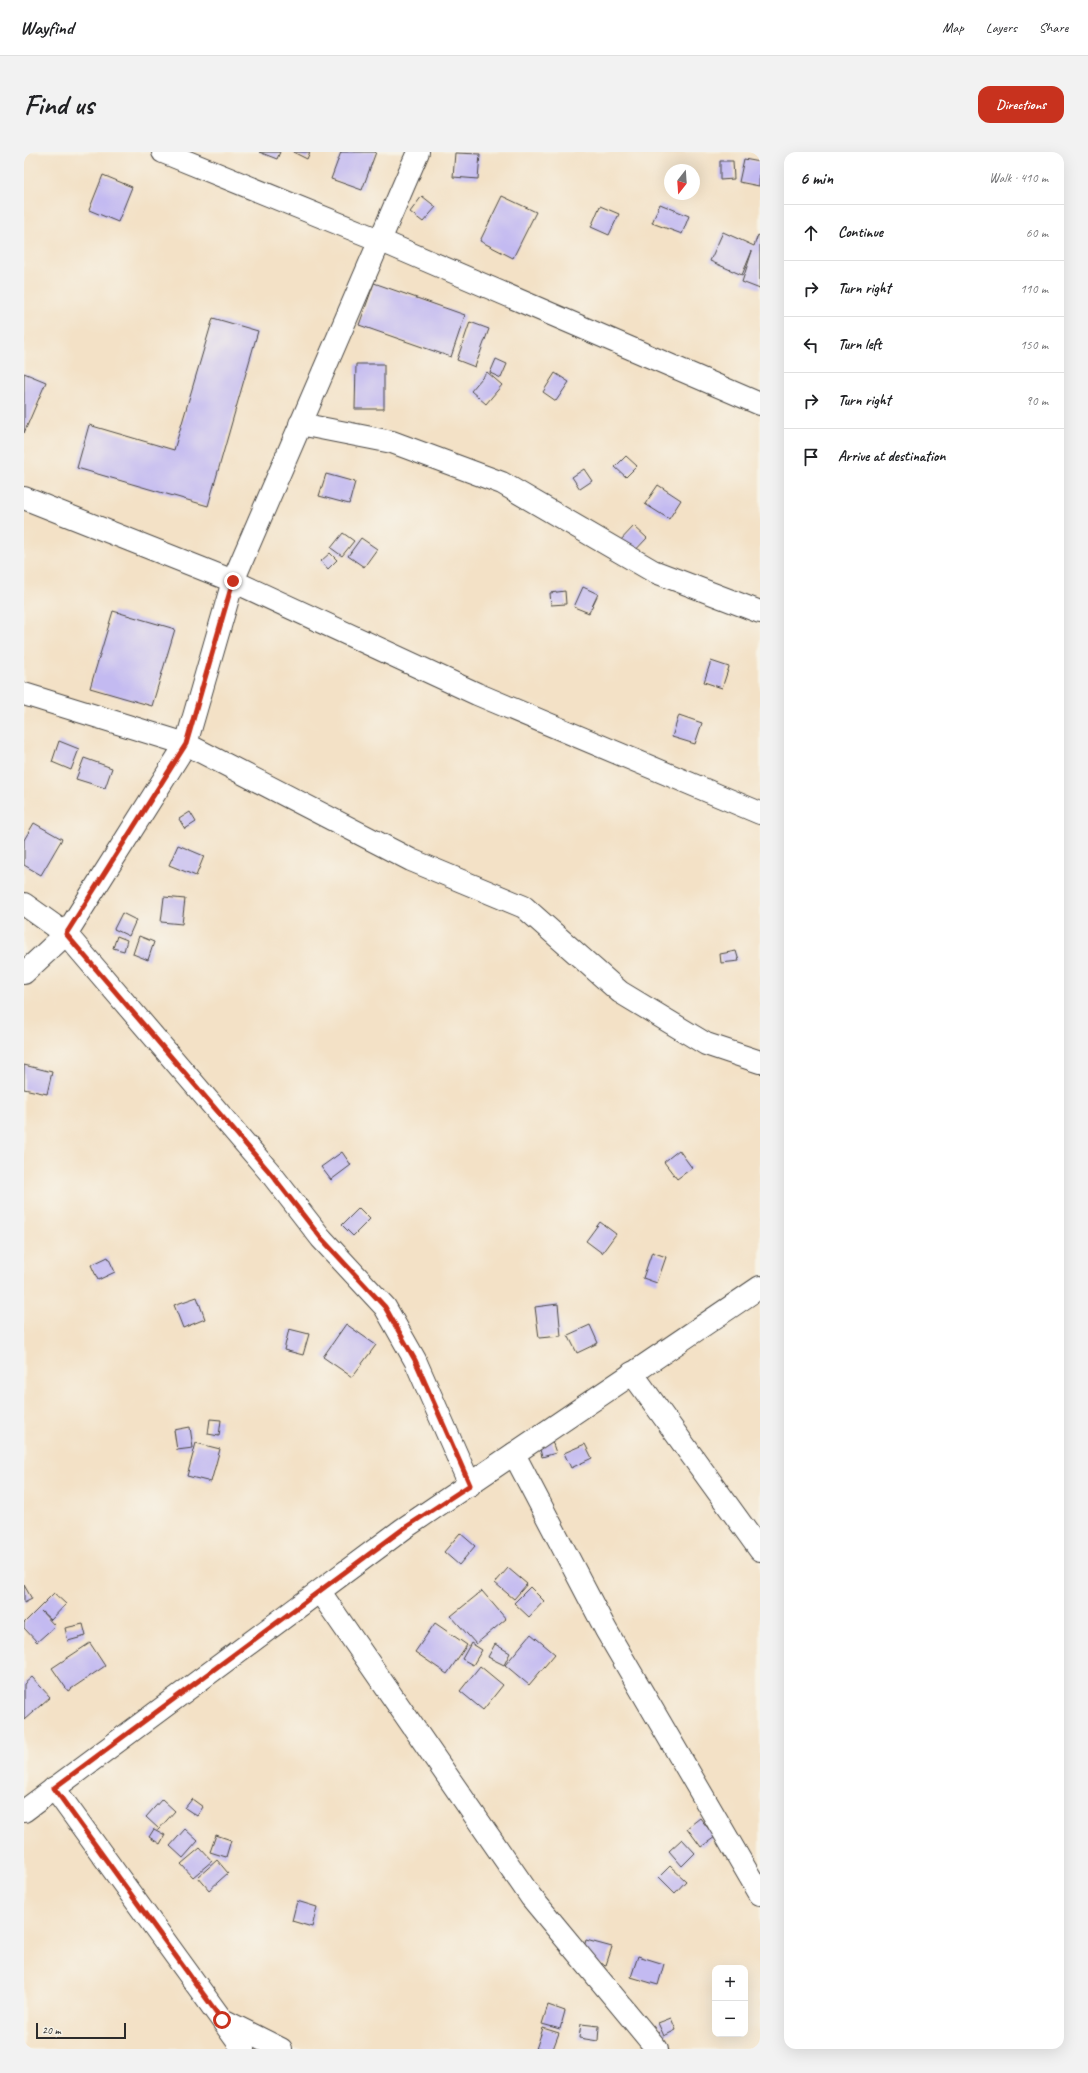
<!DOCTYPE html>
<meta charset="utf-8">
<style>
:root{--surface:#fff;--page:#f2f2f2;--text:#202124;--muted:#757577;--line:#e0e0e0;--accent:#c8321e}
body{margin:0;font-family:Caveat,sans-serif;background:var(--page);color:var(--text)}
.controls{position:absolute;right:12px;bottom:12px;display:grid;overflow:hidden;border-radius:8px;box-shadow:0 4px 16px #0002}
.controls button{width:36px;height:36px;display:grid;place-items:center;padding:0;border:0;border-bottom:1px solid var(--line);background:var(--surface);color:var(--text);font:20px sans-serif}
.compass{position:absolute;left:640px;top:12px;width:36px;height:36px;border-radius:50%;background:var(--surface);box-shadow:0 4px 16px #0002;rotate:197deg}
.scale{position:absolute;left:12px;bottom:10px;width:90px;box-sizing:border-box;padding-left:4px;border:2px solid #2b2b2b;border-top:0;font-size:11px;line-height:14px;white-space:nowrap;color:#2b2b2b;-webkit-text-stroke:3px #f7f3e8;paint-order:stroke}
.stop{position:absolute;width:12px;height:12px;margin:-9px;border:3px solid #c8321e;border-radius:50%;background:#fff}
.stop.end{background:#c8321e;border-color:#fff;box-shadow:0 1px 4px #0008}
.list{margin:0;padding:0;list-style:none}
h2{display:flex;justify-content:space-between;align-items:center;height:52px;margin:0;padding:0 16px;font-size:17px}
h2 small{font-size:13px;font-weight:400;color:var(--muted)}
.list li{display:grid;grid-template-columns:26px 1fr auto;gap:12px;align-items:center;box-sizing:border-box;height:56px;padding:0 16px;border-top:1px solid var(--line)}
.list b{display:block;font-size:15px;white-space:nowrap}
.list em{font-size:13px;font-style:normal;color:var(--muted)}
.icon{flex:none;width:22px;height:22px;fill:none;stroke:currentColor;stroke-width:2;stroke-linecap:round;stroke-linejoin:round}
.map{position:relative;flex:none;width:736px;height:1897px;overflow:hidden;border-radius:12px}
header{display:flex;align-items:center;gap:24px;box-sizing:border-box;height:56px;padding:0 20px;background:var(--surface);border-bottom:1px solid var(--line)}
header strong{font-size:19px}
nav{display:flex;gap:22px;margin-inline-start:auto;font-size:14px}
.intro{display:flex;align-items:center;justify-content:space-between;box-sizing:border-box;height:96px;padding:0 24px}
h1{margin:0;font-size:28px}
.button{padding:10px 18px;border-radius:12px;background:var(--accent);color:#fff;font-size:14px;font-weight:700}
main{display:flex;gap:24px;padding:0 24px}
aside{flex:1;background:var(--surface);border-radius:12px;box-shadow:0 4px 16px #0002}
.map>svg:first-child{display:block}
</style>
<header>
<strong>Wayfind</strong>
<nav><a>Map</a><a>Layers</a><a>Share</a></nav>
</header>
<div class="intro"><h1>Find us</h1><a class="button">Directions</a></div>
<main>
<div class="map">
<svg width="736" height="1897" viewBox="0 0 736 1897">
<rect width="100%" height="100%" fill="#f7f3e8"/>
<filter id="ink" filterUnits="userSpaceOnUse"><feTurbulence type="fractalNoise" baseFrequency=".025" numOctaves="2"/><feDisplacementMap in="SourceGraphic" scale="8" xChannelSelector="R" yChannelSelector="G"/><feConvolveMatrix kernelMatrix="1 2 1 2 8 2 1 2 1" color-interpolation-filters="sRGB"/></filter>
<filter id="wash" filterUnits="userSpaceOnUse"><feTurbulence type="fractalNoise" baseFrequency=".012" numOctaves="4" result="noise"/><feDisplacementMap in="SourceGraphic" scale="16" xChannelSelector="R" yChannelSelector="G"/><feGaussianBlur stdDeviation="0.9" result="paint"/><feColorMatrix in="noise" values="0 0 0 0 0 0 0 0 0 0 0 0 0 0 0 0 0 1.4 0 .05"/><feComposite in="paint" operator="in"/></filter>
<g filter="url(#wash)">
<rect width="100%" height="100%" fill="#f3e1c6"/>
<g id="blocks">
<!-- building -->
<g fill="#c3baf1">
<polygon points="235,0 256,0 253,7"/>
<polygon points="269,0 286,0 283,7"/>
<polygon points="317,0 352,0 338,38 307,27"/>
<polygon points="431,1 456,2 454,27 429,25"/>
<polygon points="720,7 736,10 735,34 715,30"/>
<polygon points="696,9 709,9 710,27 696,28"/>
<polygon points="79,23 108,35 94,70 65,58"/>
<polygon points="398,44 412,55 399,70 386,60"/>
<polygon points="478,44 512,60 489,106 456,89"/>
<polygon points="636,52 665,64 658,82 628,71"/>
<polygon points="576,54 595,62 585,83 567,75"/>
<polygon points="699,80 730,94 734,83 736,84 736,137 718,130 728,99 718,123 686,109"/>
<polygon points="350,131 441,163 427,205 335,173"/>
<polygon points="189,166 234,179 184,354 53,316 65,273 150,298"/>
<polygon points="446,170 465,177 451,215 433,208"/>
<polygon points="472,207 483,212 477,226 466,221"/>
<polygon points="332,212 360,212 360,257 331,257"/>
<polygon points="463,220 478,233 462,252 447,239"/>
<polygon points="0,221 22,230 0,281"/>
<polygon points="531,221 545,230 532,249 519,240"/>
<polygon points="602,304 613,314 602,325 591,315"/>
<polygon points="560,317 568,329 556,337 548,325"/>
<polygon points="302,322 331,330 325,352 295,344"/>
<polygon points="634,333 657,348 645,367 621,352"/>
<polygon points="610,374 623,386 607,403 594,391"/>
<polygon points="319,381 330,389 318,404 307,396"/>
<polygon points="337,386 353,397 340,415 324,404"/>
<polygon points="306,401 313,408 304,417 297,409"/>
<polygon points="559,435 574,442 565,461 550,455"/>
<polygon points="541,439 542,452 527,453 526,441"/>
<polygon points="89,459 151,477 128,554 66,536"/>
<polygon points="687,509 705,515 698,536 680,530"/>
<polygon points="655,563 678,571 671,592 648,585"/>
<polygon points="35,589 55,597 47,618 28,610"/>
<polygon points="60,606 88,616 81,636 52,627"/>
<polygon points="166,660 172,670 161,677 155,667"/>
<polygon points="10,671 38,687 17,723 0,713 0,688"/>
<polygon points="154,693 180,704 172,724 145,713"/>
<polygon points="140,745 161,747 158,772 137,770"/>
<polygon points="98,761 112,768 105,784 90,777"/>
<polygon points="93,784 103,788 100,799 89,796"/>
<polygon points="115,784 130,790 124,808 109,802"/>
<polygon points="712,799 715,809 697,811 696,802"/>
<polygon points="0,913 28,920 23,942 0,937"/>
<polygon points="655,998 668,1016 653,1027 640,1010"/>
<polygon points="318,1000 327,1013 307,1028 297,1015"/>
<polygon points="335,1056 346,1067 329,1084 318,1073"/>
<polygon points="576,1070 592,1082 578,1101 562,1089"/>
<polygon points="628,1100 642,1105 633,1131 619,1126"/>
<polygon points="84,1105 91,1120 74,1128 67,1113"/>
<polygon points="173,1145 181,1167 159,1176 150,1153"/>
<polygon points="534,1152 537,1184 515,1186 511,1155"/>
<polygon points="322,1172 352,1193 328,1225 299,1205"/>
<polygon points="566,1173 574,1191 553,1201 544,1183"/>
<polygon points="265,1177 285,1182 279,1203 260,1198"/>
<polygon points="186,1267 197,1268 195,1284 184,1282"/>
<polygon points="166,1275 169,1296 153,1298 150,1278"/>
<polygon points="527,1286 532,1301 518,1305 514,1290"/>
<polygon points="172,1291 196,1297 187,1330 163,1324"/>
<polygon points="561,1292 568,1306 547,1316 540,1301"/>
<polygon points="436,1381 451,1394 435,1413 420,1400"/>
<polygon points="484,1416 503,1432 490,1447 471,1431"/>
<polygon points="0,1433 8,1447 0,1451"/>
<polygon points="506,1435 520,1449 505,1465 490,1451"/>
<polygon points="458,1439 482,1467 452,1492 427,1464"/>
<polygon points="30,1441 42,1452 27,1468 17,1459 31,1474 13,1490 0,1476 0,1471"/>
<polygon points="411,1471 443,1493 423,1522 391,1500"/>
<polygon points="59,1472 62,1484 44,1489 41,1476"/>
<polygon points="507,1482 531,1502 505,1533 481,1513"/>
<polygon points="66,1491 81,1514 44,1539 28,1516"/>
<polygon points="447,1491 458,1498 449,1513 438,1507"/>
<polygon points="471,1492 486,1501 480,1513 464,1505"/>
<polygon points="456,1514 479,1533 459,1558 436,1539"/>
<polygon points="8,1525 26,1545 0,1568 0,1532"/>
<polygon points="138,1647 151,1659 135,1677 122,1665"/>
<polygon points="168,1647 179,1655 173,1664 161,1656"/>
<polygon points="676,1666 691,1685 677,1695 663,1676"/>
<polygon points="130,1677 141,1683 136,1692 125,1685"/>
<polygon points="161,1677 174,1689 159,1706 146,1694"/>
<polygon points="192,1683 207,1688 202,1705 186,1700"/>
<polygon points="658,1687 671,1701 658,1714 645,1699"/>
<polygon points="176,1696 188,1709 169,1725 157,1712"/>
<polygon points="193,1708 204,1721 185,1738 174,1725"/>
<polygon points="646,1714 662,1729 651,1741 635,1725"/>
<polygon points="273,1749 293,1755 288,1775 268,1769"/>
<polygon points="562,1788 588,1795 582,1813 557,1805"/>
<polygon points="614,1804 640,1812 634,1833 607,1825"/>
<polygon points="524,1853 541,1859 536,1877 518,1872"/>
<polygon points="647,1866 652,1878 640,1884 634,1871"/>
<polygon points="557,1872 575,1874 574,1889 555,1886"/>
<polygon points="519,1876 535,1881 529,1897 512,1897"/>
</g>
</g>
</g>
<g filter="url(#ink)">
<use href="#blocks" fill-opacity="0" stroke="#494642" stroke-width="1"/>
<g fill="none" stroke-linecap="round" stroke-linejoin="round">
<!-- minor casing -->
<g stroke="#494642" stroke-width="24">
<g id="minor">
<polyline points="139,0 355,88 736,252"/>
<polyline points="276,272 368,290 478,331 629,419 736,460"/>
<polyline points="0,346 209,429 453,542 736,661"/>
<polyline points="0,542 162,592 387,708 500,755 596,840 682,892 736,910"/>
<polyline points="0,752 42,782 248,1023 297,1086 361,1155 391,1208 446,1333"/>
<polyline points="0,821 42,782 162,592 209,429 394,0"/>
<polyline points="608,1221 736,1398"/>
<polyline points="490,1302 582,1478 736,1742"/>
<polyline points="296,1440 507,1745 633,1897"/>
<polyline points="30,1636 219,1897"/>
<polyline points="0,1659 379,1377 736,1135"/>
<polyline points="201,1869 257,1897"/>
</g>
</g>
<!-- minor -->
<use href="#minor" stroke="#fff" stroke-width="22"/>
</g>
</g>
<g fill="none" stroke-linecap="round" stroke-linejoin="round" filter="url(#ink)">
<!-- route -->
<polyline stroke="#c8321e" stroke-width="5" points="198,1868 30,1636 379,1377 446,1333 391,1208 361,1155 297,1086 248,1023 42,782 162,592 209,429"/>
</g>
</svg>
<div class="controls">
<button>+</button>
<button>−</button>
</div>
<svg class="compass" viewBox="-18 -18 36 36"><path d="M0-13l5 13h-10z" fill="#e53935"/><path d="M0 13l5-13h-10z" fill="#757577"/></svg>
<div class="scale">20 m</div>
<div class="stop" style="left:198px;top:1868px"></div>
<div class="stop end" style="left:209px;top:429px"></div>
</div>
<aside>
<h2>6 min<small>Walk · 410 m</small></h2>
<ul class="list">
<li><svg class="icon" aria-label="ahead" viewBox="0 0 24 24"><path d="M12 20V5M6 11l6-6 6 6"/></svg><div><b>Continue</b></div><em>60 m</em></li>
<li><svg class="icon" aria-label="right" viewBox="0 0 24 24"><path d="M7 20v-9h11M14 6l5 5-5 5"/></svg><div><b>Turn right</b></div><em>110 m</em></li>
<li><svg class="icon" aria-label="left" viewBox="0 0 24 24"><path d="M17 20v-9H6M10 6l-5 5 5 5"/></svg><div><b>Turn left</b></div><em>150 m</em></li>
<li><svg class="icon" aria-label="right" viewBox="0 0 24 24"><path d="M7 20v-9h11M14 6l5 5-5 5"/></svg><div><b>Turn right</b></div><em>90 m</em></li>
<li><svg class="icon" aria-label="arrive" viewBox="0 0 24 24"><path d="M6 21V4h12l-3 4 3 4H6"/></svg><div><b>Arrive at destination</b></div></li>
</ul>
</aside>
</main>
